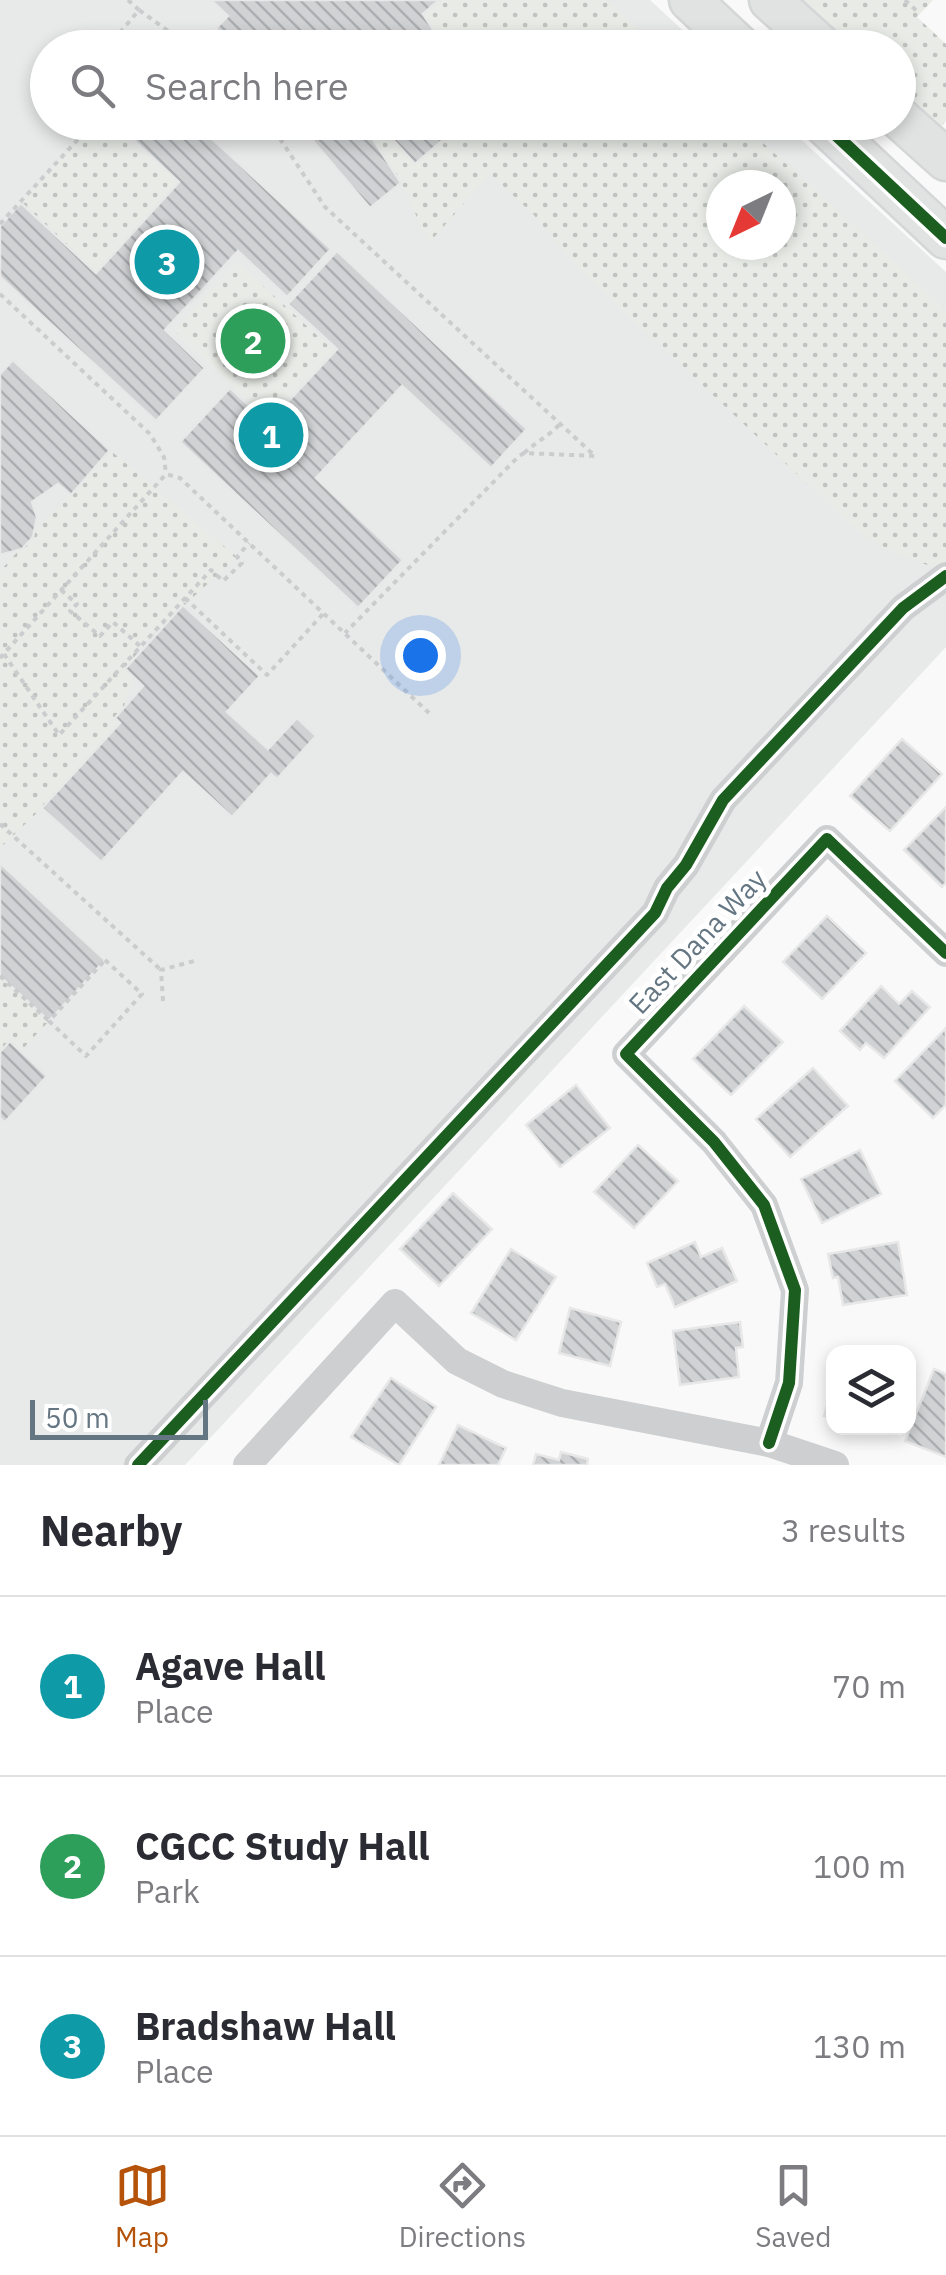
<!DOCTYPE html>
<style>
:root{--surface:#fff;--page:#f2f2f3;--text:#2b2b33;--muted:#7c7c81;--line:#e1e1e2;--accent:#b45309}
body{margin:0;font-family:"IBM Plex Sans",sans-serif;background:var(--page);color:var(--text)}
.controls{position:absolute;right:30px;bottom:30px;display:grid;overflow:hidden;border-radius:20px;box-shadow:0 5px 15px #0003}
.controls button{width:90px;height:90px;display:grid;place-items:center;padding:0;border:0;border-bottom:2px solid var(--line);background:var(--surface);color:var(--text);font:50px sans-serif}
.compass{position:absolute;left:706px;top:170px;width:90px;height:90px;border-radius:50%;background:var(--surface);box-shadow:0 5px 15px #0003;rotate:223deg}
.scale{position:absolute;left:30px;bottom:25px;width:178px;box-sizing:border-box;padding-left:10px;border:5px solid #657683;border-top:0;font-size:28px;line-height:35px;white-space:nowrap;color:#657683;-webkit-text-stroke:8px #fff;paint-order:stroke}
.you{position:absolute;left:420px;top:655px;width:35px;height:35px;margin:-25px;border:8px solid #fff;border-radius:50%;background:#1a73e8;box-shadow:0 0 0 15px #1a73e833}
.badge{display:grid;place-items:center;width:65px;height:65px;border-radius:50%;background:var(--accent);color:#fff;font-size:32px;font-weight:700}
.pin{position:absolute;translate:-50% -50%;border:5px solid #fff;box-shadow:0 2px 10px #0006}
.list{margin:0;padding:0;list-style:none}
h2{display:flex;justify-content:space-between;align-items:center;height:130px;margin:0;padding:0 40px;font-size:42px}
h2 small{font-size:32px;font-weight:400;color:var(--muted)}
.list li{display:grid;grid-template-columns:65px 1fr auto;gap:30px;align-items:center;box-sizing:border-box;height:180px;padding:0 40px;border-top:2px solid var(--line)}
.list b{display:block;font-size:38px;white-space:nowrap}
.list p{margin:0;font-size:32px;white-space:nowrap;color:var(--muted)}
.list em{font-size:32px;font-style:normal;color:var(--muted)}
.icon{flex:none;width:55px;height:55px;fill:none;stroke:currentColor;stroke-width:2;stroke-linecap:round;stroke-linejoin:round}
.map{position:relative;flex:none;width:946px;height:1465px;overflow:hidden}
.search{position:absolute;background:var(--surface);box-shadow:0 5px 15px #0003;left:30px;right:30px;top:30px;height:110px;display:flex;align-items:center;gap:25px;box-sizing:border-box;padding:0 35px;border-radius:55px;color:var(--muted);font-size:38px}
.sheet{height:670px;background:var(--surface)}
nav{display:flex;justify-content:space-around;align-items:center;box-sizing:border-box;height:140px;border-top:2px solid var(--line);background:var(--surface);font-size:28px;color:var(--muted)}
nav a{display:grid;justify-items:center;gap:5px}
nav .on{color:var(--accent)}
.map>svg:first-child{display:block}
</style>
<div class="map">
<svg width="946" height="1465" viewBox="0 0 946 1465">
<defs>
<pattern id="grass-dots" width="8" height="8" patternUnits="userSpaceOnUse" patternTransform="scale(2.5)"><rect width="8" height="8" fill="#e8ebe6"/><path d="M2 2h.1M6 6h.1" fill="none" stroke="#c0c3c0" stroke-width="1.8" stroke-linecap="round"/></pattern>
<pattern id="building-back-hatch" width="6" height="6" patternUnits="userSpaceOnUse" patternTransform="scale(2.5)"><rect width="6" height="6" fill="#d0d2d3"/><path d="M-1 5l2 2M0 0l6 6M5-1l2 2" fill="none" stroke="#acafb1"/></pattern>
</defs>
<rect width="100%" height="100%" fill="#f9f9f9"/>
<!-- built -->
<path fill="#e8e9e9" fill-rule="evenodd" d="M0,0h650l51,47 -653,1v74l735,1 163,149v375l-761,818h-185zM721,185h60v60h-60z"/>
<!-- grass -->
<g fill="url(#grass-dots)" fill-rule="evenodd">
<polygon points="439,0 606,0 658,47 445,47 423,14"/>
<polygon points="800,0 933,0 917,17 946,44 946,121 939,129 899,92 898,48 851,47"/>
<polygon points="94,123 106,123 179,182 96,273 21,203"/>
<path d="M362,123h15l38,41 49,-41h277l205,186v261c-35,-8 -61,-21 -91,-41l-277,-261 -45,-54 -43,-40 -61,69 -28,-60zM721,185h60v60h-60z"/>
<polygon points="237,262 333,350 267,418 174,331"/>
<polygon points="110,450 237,557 140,646 120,722 42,808 0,848 0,571"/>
<polygon points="0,976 49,1021 0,1073"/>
</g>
<!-- building -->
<g fill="url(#building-back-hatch)" stroke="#e8e8e8" stroke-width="2.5">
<polygon points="211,0 439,0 423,14 445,48 233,48 216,28 228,16"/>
<polygon points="114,122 194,122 331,249 287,297 238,251 165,330 205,368 156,421 0,277 0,226 21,203 96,273 179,182"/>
<polygon points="297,122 362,122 401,183 370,208"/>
<polygon points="377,122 464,122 415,164"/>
<polygon points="337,251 527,429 491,468 402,386 316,478 403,560 358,608 180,442 230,388 268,423 337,349 288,304"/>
<polygon points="13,360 110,450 71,495 58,484 32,502 37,517 33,537 22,549 0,555 0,374"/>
<polygon points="183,605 260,676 227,712 268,749 297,718 316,736 277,779 271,774 232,817 183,772 101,862 42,808 120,723 115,718 143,686 125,669"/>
<polygon points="902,739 942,774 890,831 850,796"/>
<polygon points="946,807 946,883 942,887 904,850"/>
<polygon points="0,863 105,960 49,1021 0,976"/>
<polygon points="827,916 866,953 822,999 783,962"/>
<polygon points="881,986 899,1004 912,991 930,1007 884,1058 866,1043 860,1050 840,1031"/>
<polygon points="744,1006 783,1042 731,1095 693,1059"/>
<polygon points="946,1028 946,1105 933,1118 895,1081"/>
<polygon points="10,1041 47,1076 5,1122 0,1118 0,1052"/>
<polygon points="813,1068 848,1106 790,1157 756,1119"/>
<polygon points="576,1085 610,1128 560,1167 526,1125"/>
<polygon points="638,1145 678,1181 634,1228 594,1192"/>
<polygon points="860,1150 881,1194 822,1223 801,1179"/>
<polygon points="453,1193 492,1229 439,1286 400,1249"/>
<polygon points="695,1242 701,1257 722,1248 737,1281 675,1307 665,1284 657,1287 647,1263"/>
<polygon points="898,1242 907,1295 843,1305 838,1277 833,1278 828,1254"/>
<polygon points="511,1249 556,1277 516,1340 471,1313"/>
<polygon points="570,1308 621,1322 610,1366 559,1353"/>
<polygon points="740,1322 743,1347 736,1348 739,1377 680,1385 673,1331"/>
<polygon points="934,1369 946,1374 946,1457 905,1441"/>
<polygon points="391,1378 436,1407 399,1465 351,1437"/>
<polygon points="834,1382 834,1419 824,1416"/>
<polygon points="458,1425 506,1448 498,1465 439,1465"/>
<polygon points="561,1452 588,1459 587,1465 533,1465 536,1454 559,1460"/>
</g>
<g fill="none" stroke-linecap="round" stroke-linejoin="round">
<!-- secondary casing -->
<g stroke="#d5d6d7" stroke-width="45">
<g id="secondary">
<polyline points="690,0 741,48"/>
<polyline points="770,0 823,48"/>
<polyline points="898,117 946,160"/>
<polyline points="822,122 946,238"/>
</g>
</g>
<!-- path -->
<g stroke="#cbcccd" stroke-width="4" stroke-dasharray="5 5" stroke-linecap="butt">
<polyline points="128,0 139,10"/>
<polyline points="905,0 918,12"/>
<polyline points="107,48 139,10 192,48"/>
<polyline points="269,122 325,207 595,456 524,453 518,457 345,633"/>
<polyline points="0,224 94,122"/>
<polyline points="0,294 150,434 164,457 166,474"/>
<path d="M524,453c12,-11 25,-17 37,-30"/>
<polyline points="61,590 77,604 70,611 100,636 113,622 140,646"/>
<polyline points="185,598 267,675 323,614"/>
<polyline points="4,654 59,735 211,570 223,581 242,563 237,557 249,543"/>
<polyline points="0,658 166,474 180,478 429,713"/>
<polyline points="0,824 161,970"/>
<polygon points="105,960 142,994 86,1056 49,1021"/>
<polyline points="0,976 49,1021"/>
<polyline points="163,1001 161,970 194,961"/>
</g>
<!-- street -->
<g stroke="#cecfd0" stroke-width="28">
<polyline points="769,1443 789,1383 795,1290 764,1205 714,1142 626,1054 827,839 946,953"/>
<polyline points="138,1465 655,913 667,888 686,865 723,800 903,608 946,576"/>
<polyline points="247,1465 395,1303 457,1361 503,1384 562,1403 769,1443 835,1465"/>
</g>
<!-- secondary -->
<use href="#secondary" stroke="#e1e2e2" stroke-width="40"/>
<!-- cycleway casing -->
<g stroke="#fff" stroke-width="19">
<g id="cycleway">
<polyline points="822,122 946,238"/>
<polyline points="769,1443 789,1383 795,1290 764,1205 714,1142 626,1054 827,839 946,953"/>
<polyline points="138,1465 655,913 667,888 686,865 723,800 903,608 946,576"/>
</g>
</g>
<!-- cycleway -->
<use href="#cycleway" stroke="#1b5e20" stroke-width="12"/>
</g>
<g text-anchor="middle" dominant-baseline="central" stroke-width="10" stroke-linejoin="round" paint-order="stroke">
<!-- street labels -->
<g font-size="28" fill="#657683" stroke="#fff">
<text transform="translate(697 941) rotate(-47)">East Dana Way</text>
</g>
</g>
</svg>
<div class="controls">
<button><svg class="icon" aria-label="layers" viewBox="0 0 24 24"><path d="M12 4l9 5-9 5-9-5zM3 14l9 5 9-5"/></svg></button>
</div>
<svg class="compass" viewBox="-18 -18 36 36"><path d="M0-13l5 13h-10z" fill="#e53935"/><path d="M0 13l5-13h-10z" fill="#7c7c81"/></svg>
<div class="scale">50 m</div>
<div class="you"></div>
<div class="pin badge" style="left:271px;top:435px;background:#0f9aa8">1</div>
<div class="pin badge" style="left:253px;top:341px;background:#2e9e5b">2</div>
<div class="pin badge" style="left:167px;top:262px;background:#0f9aa8">3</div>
<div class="search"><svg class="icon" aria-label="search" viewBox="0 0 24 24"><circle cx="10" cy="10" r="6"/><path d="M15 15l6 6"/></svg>Search here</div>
</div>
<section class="sheet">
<h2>Nearby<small>3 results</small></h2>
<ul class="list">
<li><span class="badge" style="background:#0f9aa8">1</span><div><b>Agave Hall</b><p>Place</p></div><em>70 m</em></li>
<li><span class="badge" style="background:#2e9e5b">2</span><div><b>CGCC Study Hall</b><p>Park</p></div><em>100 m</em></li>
<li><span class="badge" style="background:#0f9aa8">3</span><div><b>Bradshaw Hall</b><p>Place</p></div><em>130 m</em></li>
</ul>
</section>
<nav>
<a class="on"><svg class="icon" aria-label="map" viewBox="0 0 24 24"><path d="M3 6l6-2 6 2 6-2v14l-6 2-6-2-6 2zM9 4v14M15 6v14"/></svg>Map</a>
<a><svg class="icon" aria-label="directions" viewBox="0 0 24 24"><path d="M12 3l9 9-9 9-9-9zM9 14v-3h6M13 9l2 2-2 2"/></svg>Directions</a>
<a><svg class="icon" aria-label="saved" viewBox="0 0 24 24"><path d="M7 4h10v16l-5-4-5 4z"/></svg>Saved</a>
</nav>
